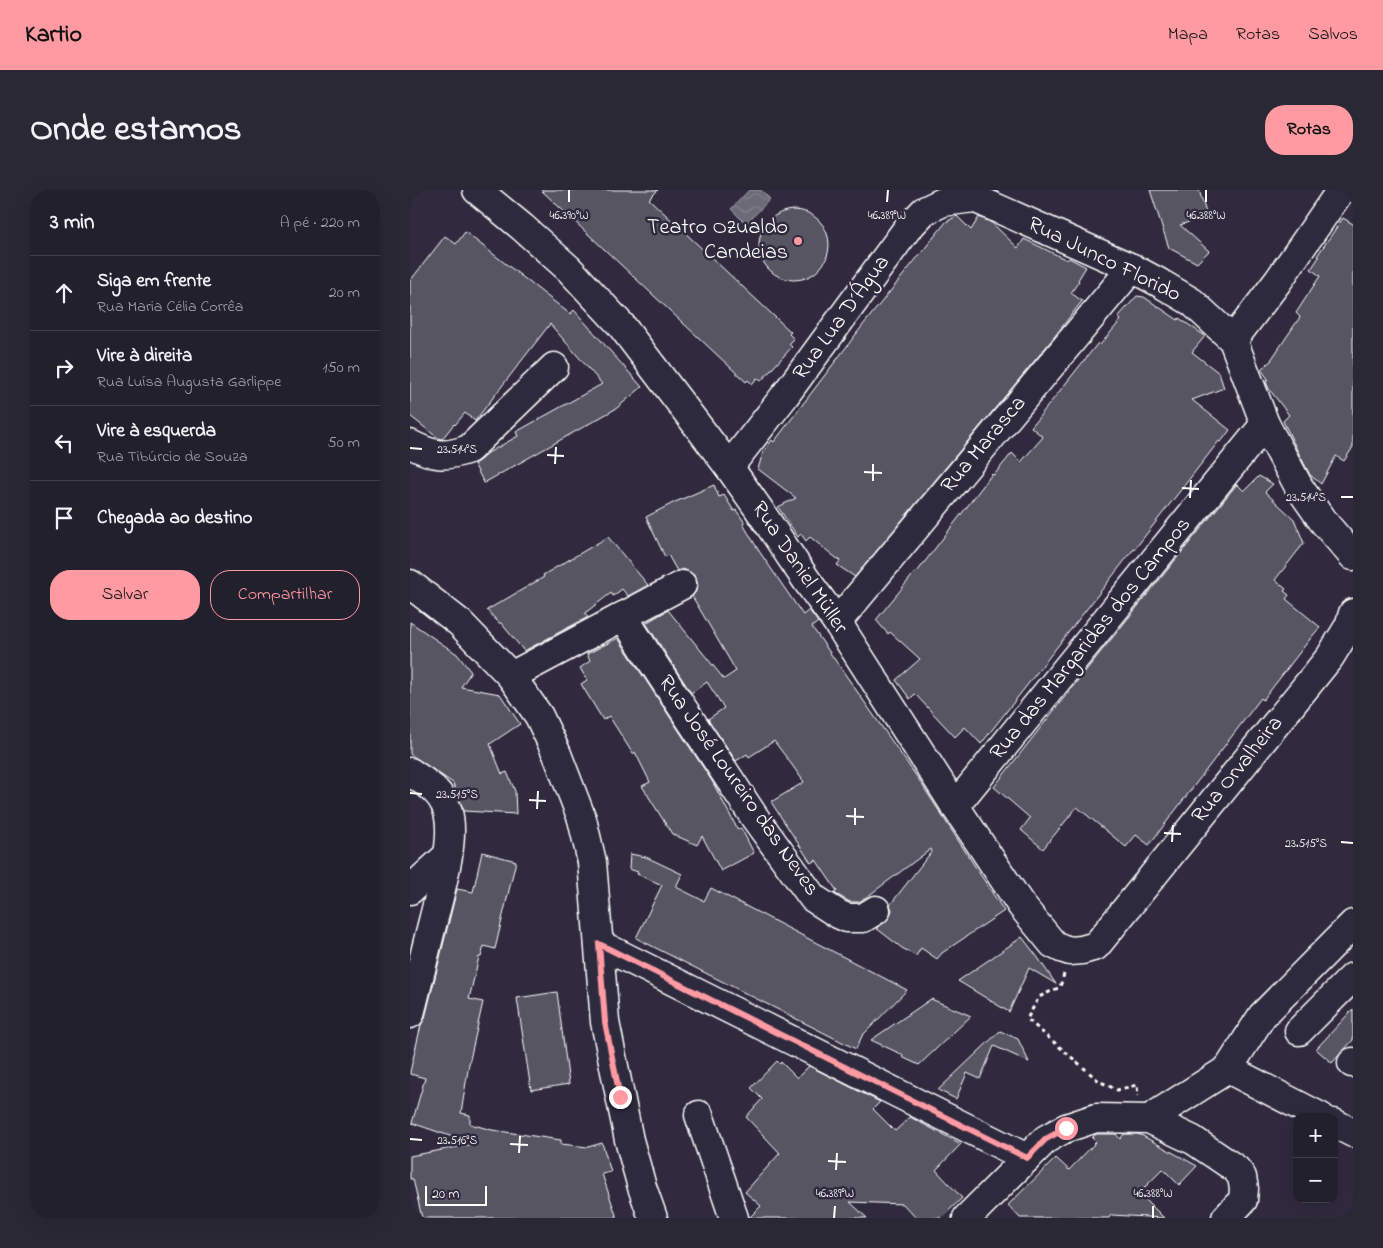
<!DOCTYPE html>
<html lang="pt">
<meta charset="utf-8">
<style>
:root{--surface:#23202e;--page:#2b2836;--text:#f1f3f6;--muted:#a3a3aa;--line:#403e4a;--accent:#ff9aa2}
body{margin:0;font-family:"Indie Flower",sans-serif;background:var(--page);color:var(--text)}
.controls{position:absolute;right:15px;bottom:15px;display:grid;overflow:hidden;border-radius:10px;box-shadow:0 5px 20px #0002}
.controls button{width:45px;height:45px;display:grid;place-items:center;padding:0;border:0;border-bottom:1px solid var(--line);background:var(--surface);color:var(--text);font:25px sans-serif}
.scale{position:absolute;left:15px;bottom:12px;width:62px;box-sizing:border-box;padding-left:5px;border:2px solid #fff;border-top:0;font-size:14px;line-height:18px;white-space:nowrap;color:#fff;-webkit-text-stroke:4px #2f2a3d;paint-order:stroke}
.stop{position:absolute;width:15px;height:15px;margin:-11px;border:4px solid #ff9aa2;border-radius:50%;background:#fff}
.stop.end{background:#ff9aa2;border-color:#fff;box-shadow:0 1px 5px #0008}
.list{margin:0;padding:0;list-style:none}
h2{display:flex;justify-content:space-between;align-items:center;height:65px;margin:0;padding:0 20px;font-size:21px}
h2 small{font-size:16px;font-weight:400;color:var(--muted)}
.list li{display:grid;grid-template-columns:32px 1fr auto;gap:15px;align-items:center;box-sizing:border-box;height:75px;padding:0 20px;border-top:1px solid var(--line)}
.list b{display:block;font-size:19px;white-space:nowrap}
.list p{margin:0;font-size:16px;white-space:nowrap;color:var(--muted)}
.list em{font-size:16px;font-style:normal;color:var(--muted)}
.actions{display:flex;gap:10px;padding:15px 20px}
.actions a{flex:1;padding:11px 0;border:1px solid var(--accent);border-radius:20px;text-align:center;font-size:18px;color:var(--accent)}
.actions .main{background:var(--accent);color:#111}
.icon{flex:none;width:28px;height:28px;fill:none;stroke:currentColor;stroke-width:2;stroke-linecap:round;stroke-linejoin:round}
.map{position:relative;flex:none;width:943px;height:1028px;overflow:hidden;border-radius:20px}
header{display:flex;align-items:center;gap:30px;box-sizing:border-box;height:70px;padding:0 25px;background:var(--accent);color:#111}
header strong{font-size:24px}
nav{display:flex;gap:28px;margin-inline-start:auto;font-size:18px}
.intro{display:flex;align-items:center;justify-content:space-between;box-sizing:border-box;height:120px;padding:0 30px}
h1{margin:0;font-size:35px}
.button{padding:12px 22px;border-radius:20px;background:var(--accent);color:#111;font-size:18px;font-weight:700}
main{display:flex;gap:30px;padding:0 30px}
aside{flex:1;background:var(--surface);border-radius:20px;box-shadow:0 5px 20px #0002}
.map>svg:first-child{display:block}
</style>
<header>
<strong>Kartio</strong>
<nav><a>Mapa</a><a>Rotas</a><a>Salvos</a></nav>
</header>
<div class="intro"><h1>Onde estamos</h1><a class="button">Rotas</a></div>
<main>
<aside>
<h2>3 min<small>A pé · 220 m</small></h2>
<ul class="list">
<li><svg class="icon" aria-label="ahead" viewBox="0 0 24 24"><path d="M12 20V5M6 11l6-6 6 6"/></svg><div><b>Siga em frente</b><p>Rua Maria Célia Corrêa</p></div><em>20 m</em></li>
<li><svg class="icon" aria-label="right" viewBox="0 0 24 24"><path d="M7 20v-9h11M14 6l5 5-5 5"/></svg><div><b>Vire à direita</b><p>Rua Luísa Augusta Garlippe</p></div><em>150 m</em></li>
<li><svg class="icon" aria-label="left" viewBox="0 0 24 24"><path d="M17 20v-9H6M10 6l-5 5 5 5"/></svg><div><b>Vire à esquerda</b><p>Rua Tibúrcio de Souza</p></div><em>50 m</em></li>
<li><svg class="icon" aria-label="arrive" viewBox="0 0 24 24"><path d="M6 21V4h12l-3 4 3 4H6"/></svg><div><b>Chegada ao destino</b></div></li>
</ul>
<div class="actions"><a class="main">Salvar</a><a>Compartilhar</a></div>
</aside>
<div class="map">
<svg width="943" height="1028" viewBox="0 0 943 1028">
<defs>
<pattern id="water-waves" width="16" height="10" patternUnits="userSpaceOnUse" patternTransform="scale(1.25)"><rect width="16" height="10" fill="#6d6a77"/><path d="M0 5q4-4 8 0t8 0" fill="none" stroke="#83808b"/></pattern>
</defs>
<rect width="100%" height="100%" fill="#2f2a3d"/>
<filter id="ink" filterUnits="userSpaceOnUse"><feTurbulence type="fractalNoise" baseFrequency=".02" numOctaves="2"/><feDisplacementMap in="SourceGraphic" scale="10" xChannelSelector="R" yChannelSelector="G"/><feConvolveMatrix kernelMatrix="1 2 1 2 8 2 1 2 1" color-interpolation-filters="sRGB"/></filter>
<g filter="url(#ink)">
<!-- water -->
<polygon fill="url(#water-waves)" stroke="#a7a6ad" points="339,0 351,0 360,9 336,34 321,19"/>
<!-- building -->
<g fill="#595564" stroke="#fff">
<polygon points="131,0 248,0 239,9 381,142 379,144 384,149 379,154 382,157 351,191 347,188 342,194 338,190 336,192"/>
<polygon points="740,0 789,0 797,26 770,35 799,61 787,73 759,58"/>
<circle cx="384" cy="55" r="35"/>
<polygon points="547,26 561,40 569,27 582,33 608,58 614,49 657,70 659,68 676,77 668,90 669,91 661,103 672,111 641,151 445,387 427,375 430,371 400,347 396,351 391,344 388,347 368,317 386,308 348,279 353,262 362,250 364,252 453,135 536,32"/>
<polygon points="933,28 943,34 943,257 934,271 926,266 911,294 900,285 887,260 873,231 879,225 859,199 856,192 858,189 851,179 862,170 861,170 890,127 886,123 910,86 901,79 909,67 907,66"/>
<polygon points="55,42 160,124 164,120 232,197 207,218 74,293 64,274 70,270 78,263 108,246 106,242 192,194 140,134 65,231 55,223 45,235 44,234 32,249 31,249 28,248 0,226 0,91 35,46 46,54"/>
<polygon points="727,106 734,107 768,130 769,128 795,146 782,162 809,183 814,198 782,210 820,240 811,252 809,251 724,360 723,360 571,554 555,537 545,547 505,504 500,509 486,490 510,469 480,442 478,444 466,430 506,381 507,382 582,284 584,285 602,263 611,272 633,247 621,237 688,153 690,155 711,130 708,127"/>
<polygon points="849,286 863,294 855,302 884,329 894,353 865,390 876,399 874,401 879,405 876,409 910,437 900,449 853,510 851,508 739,655 726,645 716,657 667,617 633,659 611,640 620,628 584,597 664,495 827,294 834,301"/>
<polygon points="304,295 309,307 314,305 324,321 326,320 335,333 333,334 349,361 393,425 399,420 408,432 402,437 509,590 594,721 532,763 527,769 511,758 506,766 492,758 466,738 474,733 479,728 482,720 480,715 522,661 521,659 458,706 449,712 440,712 424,703 427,701 406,670 401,673 361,612 394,592 382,575 364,551 339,567 337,564 326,571 298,529 314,518 297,492 281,503 236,433 258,420 314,489 326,481 282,406 285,403 288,396 286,387 280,382 273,379 267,381 258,365 255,367 236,327 263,313"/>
<polygon points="198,347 238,395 218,406 212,399 203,406 201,403 175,423 178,427 114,461 91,433 89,433 77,420 134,387 133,385"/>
<polygon points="0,432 47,464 61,482 51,497 90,504 110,534 80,554 92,584 97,582 105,601 106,624 54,621 43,593 0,564"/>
<polygon points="208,448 302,591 328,640 331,638 344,663 311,681 292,646 287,655 262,644 232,596 240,592 225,562 223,564 199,526 193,530 171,494 177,490 170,478 180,471 177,464"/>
<polygon points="72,662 106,671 85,759 74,756 71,767 69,767 59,809 73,812 59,874 51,923 60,925 60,934 82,940 151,950 151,954 178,957 192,953 201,982 192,984 207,1028 12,1028 3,989 0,989 0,966 63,954 2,933 15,888 0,884 0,882 11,835 15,828 47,699 63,702"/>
<polygon points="220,664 236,667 272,684 266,697 294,711 301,698 497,800 452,846 446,859 226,748 252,695 227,684 228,682 219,679"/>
<polygon points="612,747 626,765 646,794 619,778 599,822 548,791"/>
<polygon points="147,802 159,894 121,900 107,808"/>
<polygon points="521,809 561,826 509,875 492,867 493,865 461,850"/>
<polygon points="943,819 943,850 922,873 906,859"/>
<polygon points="590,841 608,849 619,872 584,856 570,889 557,883 546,909 528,900"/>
<polygon points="367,871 370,874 371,872 387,888 399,876 470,912 463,919 485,941 500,927 551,954 526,980 552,1008 531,1028 506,1028 493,1014 440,1012 457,1028 339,1028 351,1016 335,1002 370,963 336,927 352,909 341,898"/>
<polygon points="686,944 706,944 710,949 714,944 727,944 733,946 787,976 769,995 753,979 729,1003 754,1028 701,1025 699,1028 610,1028 598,1015 646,968 659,980 686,952 682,948"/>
</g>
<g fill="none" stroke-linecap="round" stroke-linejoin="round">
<!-- minor casing -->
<g stroke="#fff" stroke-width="31">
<g id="minor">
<polyline points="67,0 112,37 159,79 211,135 319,277 348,318 397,391 427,432 545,616 611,715 643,754 651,758 660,761 672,760 686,756 920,467 939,436 943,423"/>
<polyline points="548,0 564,8 722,78 750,93 782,112 823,150 855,234 889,297 912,330 943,366"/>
<polyline points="823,150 868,91 931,0"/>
<path d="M0,254c24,12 34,14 59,5l85,-82"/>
<polyline points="319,277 373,208 497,39 514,21 533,12 564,8"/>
<polyline points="213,426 241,470 345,628 403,708 428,724 437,728 453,728 466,720"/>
<polyline points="427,432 722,78"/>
<polyline points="101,486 272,395"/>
<path d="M0,582c15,10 31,19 37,37 10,28 -7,83 -14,112 -8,31 -15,62 -23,93"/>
<polyline points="545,616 855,234"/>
<polyline points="0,700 38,665"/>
<polyline points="189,754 617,968"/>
<polyline points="889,841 943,787"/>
<polyline points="942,873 943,872"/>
<polyline points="289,925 324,1028"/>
<polyline points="911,927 818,879 852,826 943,734"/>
<polyline points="739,929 818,879"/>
<polyline points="924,933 943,943"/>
<polyline points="557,1028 636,949 656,938 686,928 739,929 783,950 826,979 832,987 834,999 833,1010 816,1028"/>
</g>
</g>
<!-- major casing -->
<g stroke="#fff" stroke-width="31">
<polyline id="major" points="0,394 50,433 101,486 129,526 147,564 172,629 182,672 195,832 219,950 232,997 243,1028"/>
</g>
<!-- path -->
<polyline stroke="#fff" stroke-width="3" stroke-dasharray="4 4" stroke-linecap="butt" points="654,784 650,797 629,807 617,829 689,891 707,900 727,895 728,906"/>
<!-- minor -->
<use href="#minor" stroke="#2f2a3d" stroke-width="28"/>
<!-- major -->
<use href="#major" stroke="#2f2a3d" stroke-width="28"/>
</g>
</g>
<g fill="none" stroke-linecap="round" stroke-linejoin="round" filter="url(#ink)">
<!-- route -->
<polyline stroke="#ff9aa2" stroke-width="6" points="210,907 195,832 189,754 617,968 636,949 656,938"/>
</g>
<!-- ticks -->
<path fill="none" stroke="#fff" stroke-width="2" d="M159,12v-12M477,12l1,-12M796,12v-12M0,258l12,1M137,265l17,1M145,274l1,-17M454,282l18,1M463,291v-17M772,298l17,1M931,307h12M780,308l1,-18M0,603l12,1M119,610l17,1M127,619l1,-18M436,626l18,1M445,635v-17M754,643l17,1M762,652l1,-17M931,652l12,1M0,949l12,1M100,954l18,1M109,963l1,-17M418,971l18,1M426,980l1,-17M424,1028l1,-12M743,1028v-12"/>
<!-- markers -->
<circle fill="#ff9aa2" stroke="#2f2a3d" stroke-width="2" cx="388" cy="51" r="5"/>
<g text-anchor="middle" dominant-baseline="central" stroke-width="5" stroke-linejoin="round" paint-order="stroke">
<!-- poi labels -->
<g font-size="22" fill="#fff" stroke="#2f2a3d" text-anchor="end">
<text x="378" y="38">Teatro Ozualdo<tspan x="378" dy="25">Candeias</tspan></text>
</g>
<!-- street labels -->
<g font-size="22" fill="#fff" stroke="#2f2a3d">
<text transform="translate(694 70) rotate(26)">Rua Junco Florido</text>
<text transform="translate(432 128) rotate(-54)">Rua Lua D´Água</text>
<text transform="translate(574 255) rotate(-50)">Rua Marasca</text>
<text transform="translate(389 378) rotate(56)">Rua Daniel Müller</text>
<text transform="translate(681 449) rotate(-51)">Rua das Margaridas dos Campos</text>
<text transform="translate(828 580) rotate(-51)">Rua Orvalheira</text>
<text transform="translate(328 596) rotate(55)">Rua José Loureiro das Neves</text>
</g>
</g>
<g font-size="12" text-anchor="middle" fill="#fff" stroke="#2f2a3d" stroke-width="5" stroke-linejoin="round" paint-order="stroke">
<text x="159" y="29">46.390°W</text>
<text x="477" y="29">46.389°W</text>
<text x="796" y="29">46.388°W</text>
<text x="47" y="263">23.514°S</text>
<text x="896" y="311">23.514°S</text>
<text x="47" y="608">23.515°S</text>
<text x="896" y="657">23.515°S</text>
<text x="47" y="954">23.516°S</text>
<text x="425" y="1007">46.389°W</text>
<text x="743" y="1007">46.388°W</text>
</g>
</svg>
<div class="controls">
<button>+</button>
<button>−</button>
</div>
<div class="scale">20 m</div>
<div class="stop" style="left:656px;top:938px"></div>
<div class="stop end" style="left:210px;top:907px"></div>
</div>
</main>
